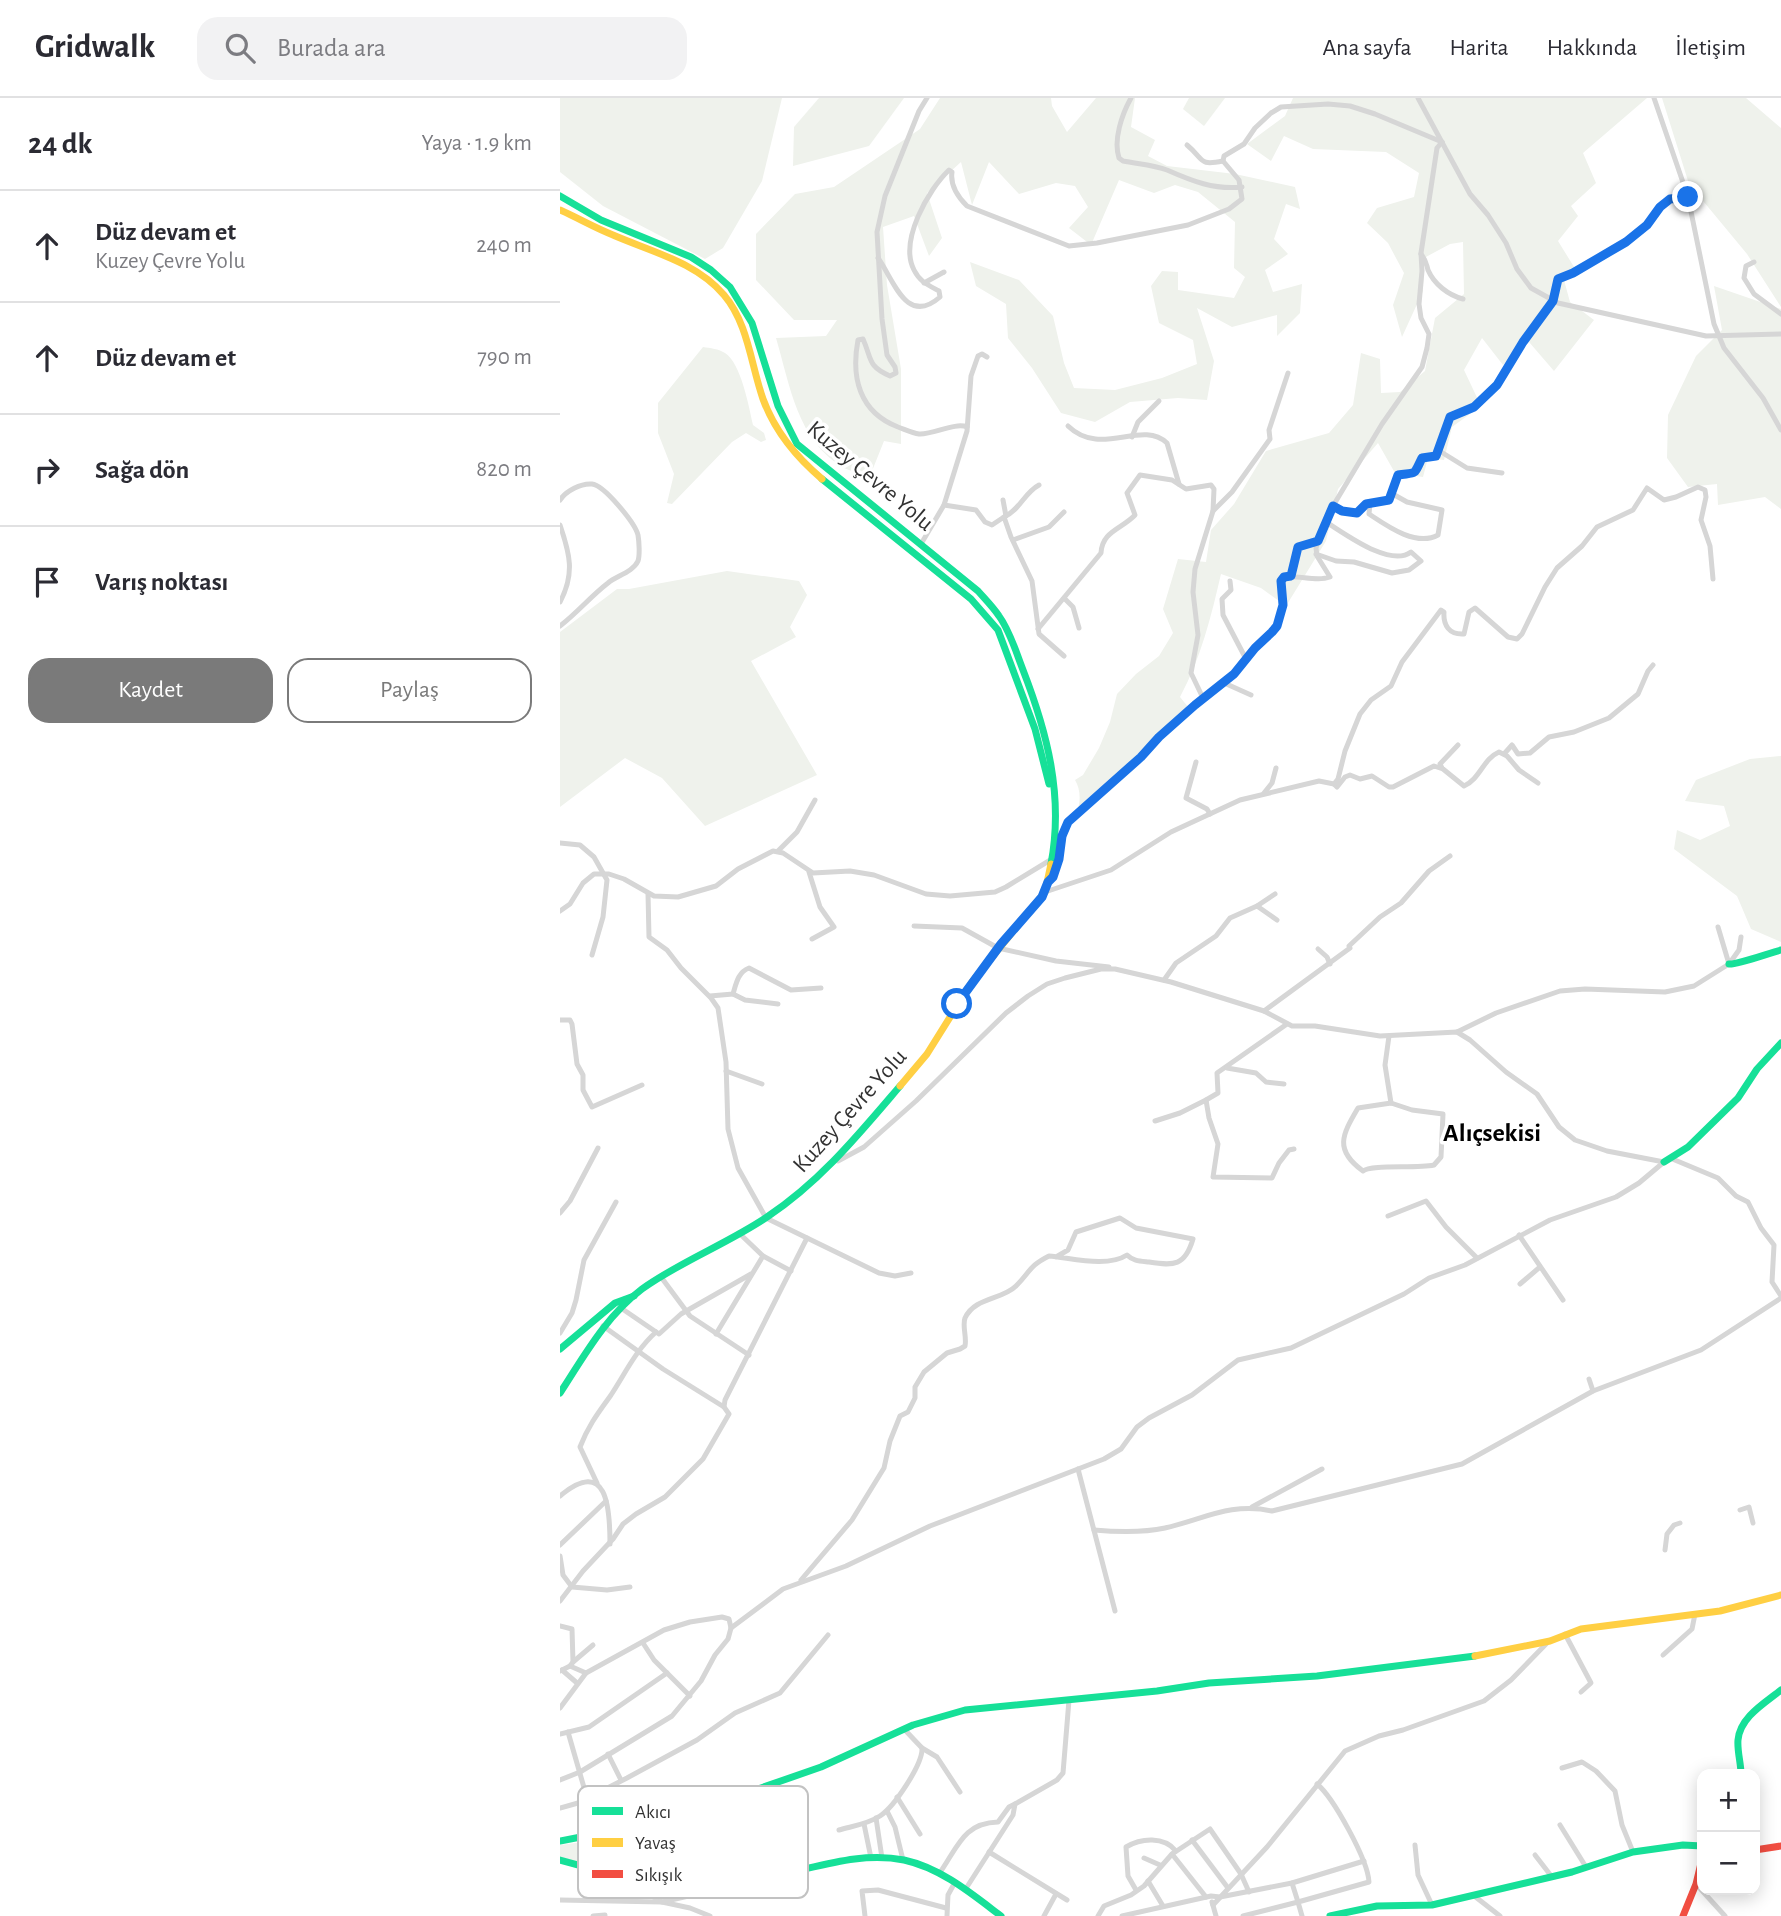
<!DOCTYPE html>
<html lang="tr">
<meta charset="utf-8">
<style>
:root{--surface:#fff;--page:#f2f2f3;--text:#2b2b33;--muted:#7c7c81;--line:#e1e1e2;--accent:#7a7a7a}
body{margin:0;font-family:"Alegreya Sans",sans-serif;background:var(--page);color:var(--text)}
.controls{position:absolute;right:21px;bottom:21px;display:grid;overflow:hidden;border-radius:14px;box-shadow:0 4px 18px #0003}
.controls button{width:63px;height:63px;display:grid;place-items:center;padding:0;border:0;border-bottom:2px solid var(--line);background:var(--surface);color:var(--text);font:35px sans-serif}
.stop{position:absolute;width:21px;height:21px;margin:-16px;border:5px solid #1a73e8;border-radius:50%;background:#fff}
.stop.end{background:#1a73e8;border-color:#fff;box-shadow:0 2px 7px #0008}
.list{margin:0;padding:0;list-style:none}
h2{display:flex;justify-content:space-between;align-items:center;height:91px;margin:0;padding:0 28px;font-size:30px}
h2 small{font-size:23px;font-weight:400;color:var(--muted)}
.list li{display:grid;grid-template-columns:46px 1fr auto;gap:21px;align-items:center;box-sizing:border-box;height:112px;padding:0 28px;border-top:2px solid var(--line)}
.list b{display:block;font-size:26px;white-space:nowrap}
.list p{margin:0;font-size:23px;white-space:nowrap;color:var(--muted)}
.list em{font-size:23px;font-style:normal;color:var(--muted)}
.actions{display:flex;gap:14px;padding:21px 28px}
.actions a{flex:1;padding:16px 0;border:2px solid var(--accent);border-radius:21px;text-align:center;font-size:24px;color:var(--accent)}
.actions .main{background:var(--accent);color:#fff}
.icon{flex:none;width:38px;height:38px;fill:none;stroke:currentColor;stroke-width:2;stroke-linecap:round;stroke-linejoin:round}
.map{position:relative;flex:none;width:1221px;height:1818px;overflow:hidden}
header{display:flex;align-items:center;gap:42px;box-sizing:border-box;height:98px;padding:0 35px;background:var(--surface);border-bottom:2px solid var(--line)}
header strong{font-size:33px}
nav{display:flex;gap:38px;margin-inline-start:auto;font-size:24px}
.search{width:490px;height:63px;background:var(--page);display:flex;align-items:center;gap:18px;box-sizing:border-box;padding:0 24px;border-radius:21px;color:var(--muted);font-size:26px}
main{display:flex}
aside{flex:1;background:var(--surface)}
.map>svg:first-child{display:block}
</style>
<header>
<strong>Gridwalk</strong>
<div class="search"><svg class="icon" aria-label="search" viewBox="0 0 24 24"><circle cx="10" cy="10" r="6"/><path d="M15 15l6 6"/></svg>Burada ara</div>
<nav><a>Ana sayfa</a><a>Harita</a><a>Hakkında</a><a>İletişim</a></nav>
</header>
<main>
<aside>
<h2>24 dk<small>Yaya · 1.9 km</small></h2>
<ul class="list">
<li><svg class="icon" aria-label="ahead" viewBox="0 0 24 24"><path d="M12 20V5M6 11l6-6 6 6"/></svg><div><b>Düz devam et</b><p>Kuzey Çevre Yolu</p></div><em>240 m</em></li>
<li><svg class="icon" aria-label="ahead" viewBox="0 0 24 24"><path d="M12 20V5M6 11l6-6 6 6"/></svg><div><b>Düz devam et</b></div><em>790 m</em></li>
<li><svg class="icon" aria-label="right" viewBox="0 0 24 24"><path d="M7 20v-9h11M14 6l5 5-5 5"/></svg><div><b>Sağa dön</b></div><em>820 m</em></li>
<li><svg class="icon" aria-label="arrive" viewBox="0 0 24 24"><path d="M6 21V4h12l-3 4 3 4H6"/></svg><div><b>Varış noktası</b></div></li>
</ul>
<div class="actions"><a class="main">Kaydet</a><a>Paylaş</a></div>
</aside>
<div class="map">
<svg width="1221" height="1818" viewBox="0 0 1221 1818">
<rect width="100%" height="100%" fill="#fff"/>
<!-- green -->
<g fill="#eff2ec">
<polygon points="0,0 222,0 202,83 163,150 145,161 43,108 0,74"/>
<polygon points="259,0 344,0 309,48 233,68 234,29"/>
<path d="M380,0h111l1,8 15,26 29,-34h39l-4,29 24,13 -7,16 19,10 68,8 60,13 5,22 -14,-5 -12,35 14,15 -23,16 8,22 29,-8 -2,29 -23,23v-21l-45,12 -35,-19 17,53 -7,39 -29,-2 -48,4 -35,20 -34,-9 -29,-45 -24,-30 -2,-34 -30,-18 -6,-24 49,18 34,36 11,47 10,25 41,2 47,-12 35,-14 -4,-24 -34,-17 -8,-37 11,-15 16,1v18l56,8 11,-21 -11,-9 1,-46 -37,-30 -23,-7 -21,8 -35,-13 -28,65 -22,-17 19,-21 -13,-21 -19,-3 -37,11 -30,-32 -17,43 -11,-43 -34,31 15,45 -13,18 -15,-40 -31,11 4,58 14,84v75l-17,-3 -14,35c-8,-3 -18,-4 -26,-8 -47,-27 -54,-83 -68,-130l50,-2 11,-16h-43l-38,-40v-46l39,-40 39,-7 86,-58z"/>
<polygon points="629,0 665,0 644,28 623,11"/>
<path d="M733,0h354l-64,55 13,30 -25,23 7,10 -20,25 21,34 -15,5 6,22 24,18 -40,51 -25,-29 -26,23 -21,-27 -18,32 17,36 -29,21 -8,33 -16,-2 -5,19 -28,-4 -17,-30 -40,46 -12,52 -40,65 -25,-18 -40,-14c-10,43 -20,84 -41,123l9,11 -35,31 -44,52 -34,23c5,-11 5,-24 -1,-34l8,-5 16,-27 11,-26 7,-28 19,-20 23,-18 14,-23 -10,-24 15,-50 28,3 5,-32 23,-26 32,-53 63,-18 24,-28 8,-52 19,6 1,34 19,-1 25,-21 10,-53 29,-24 -1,-52 -13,2 -26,14 -1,33 -21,46 -9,-32 11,-32 -16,-30 -21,-20 10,-15 37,-11 5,-24 -33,-21 -73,-3 -29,-13 -13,25 -24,-17 38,-28z"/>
<polygon points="1102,0 1186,0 1221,30 1221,209 1187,156 1129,86"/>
<polygon points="1154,188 1221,211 1221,411 1205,399 1158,407 1157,386 1128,389 1107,360 1108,317 1136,258 1162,232"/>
<path d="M143,249c7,1 16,2 22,6 16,10 24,54 28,72l11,8 2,7 -5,2 -15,-9 -14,9 -60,62 -5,-1 7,-29 -16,-41v-30z"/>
<polygon points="167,473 239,483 247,497 230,529 236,539 191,563 257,677 145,728 102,680 65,660 0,709 0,534 57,491 69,491"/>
<polygon points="1221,658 1221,844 1191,831 1177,798 1114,751 1117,732 1140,742 1170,728 1164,708 1125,703 1136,682 1190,661"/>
<polygon points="31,1743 32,1746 29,1748 29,1752 39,1763 53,1769 55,1774 0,1759 0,1747"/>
</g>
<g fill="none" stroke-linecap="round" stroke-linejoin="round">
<!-- street -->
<g stroke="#d6d6d6" stroke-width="5">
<path d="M367,0l-8,13 -34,85 -8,36 5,87 5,36 8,12 1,6 -6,3c-23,-10 -18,-17 -27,-37l-5,1c-7,37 1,72 40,87 6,2 14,6 21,7 14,1 36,-12 48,-7"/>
<path d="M571,0c-9,16 -18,42 -12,60l4,3c15,3 31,4 44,9 25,11 47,20 75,17"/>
<polyline points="858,0 910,96 928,117 946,145 957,171 971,190 998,205 1146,238 1221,236"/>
<polyline points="1094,0 1128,99 1154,226 1164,250 1203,300 1221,332"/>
<path d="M627,47c18,15 11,21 36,16"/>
<path d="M861,156c5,6 5,9 7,16 6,14 20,25 35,29"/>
<path d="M318,160c15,20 28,69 62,39l-1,-6c-11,-6 -19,-9 -25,-21 -15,-29 14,-80 35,-100l3,2c-2,13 6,25 15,34l102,40 28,-3 91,-18 41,-16 13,-10 -3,-19 -16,-19 1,-5 20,-12 11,-16 16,-15 10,-6 47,-3 22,2 25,8 67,28"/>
<polyline points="1194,164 1186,168 1184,180 1194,196 1221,216"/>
<polyline points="364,185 384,174"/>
<path d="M508,328c33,32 73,-7 99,17l12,41"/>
<polyline points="572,339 578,324 599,303"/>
<polyline points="878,352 907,370 942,375"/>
<path d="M0,402c6,-9 21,-17 32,-16 12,1 43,39 46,51 1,6 2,20 0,26 -5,11 -22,15 -30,22 -17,13 -31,30 -48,43"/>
<polyline points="443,402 446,418"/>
<path d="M810,405l-1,11c18,12 47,33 69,21l4,-25 -35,-8 -16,-9"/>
<polyline points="384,407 416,412 425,424 432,427 444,419 451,439 472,483 479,536 504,558"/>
<polyline points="773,408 782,413 797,415 806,406 829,402 838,377 854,376 861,360 876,358 890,319 914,309 937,287 963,244 993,203 998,181 1012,175 1066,144 1087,127 1100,109 1110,101 1128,99"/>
<polyline points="653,413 672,394 710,341 709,332 728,275"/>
<path d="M444,419c16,-7 20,-24 35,-32"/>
<path d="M0,427c10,29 15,49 0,77"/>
<polyline points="453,442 489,429 504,414"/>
<polyline points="361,446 384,407 407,333 411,278 418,258 422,256 427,259"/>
<path d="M756,456l20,7 18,1 38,11 17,-3 12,-9 -10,-9c-21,16 -67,-19 -85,-30"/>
<polyline points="731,478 736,451 758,443"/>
<polyline points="670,483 671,492 662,501 663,517 686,561"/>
<polyline points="504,500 513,509 519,530"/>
<path d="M478,531l63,-76c1,-22 21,-24 34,-38l-8,-22 13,-18 32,5 14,9 25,-4 3,4 -1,22 -18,58 -2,23 5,43 -7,38 12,25"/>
<polyline points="662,584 691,597"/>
<polyline points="944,656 952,647 958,656 970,655 989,639 1014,634 1049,620 1078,596 1088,573 1093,567"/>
<polyline points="636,664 626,700 647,711 650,716"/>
<polyline points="882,670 880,666 898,647"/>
<path d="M774,686l3,3 8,-10 5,-2 10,4 12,-3 17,11h4l41,-21 9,3 21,17c16,-7 19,-27 35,-34l8,4 12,14 19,13"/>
<polyline points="704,695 712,685 716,670"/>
<polyline points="0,745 20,747 34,759 47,782 43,819 32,857"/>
<polyline points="218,753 237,734 255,702"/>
<polyline points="249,774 260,809 274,829 252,841"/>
<path d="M488,784c15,-14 12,-42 20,-60l73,-65 18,-20 36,-32 39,-31 21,-26 17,-16 5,-6 6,-21 -2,-24 3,-4c15,-2 33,5 46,0l-13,-21 -1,-8 5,-16 12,-26 49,-82 40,-57 5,-19 2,-14 -8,-16 -2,-14 3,-33 -1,-18 16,-105 5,-6"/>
<path d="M485,794l66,-22 60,-38 69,-32 79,-19 15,3 4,-5 7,-28 15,-37 11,-14 20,-14 11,-24 39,-52 3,2c-1,13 5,23 20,22l5,-22 6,-4 33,29 9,2 5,-5 23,-47 12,-19 25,-22 15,-19 36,-17 14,-22 17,12 12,-3 22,-10 7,3 1,7 -5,23 9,26 3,33"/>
<polyline points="88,796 89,839 107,852 121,870 151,900 158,910 166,964 168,1031 178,1070 206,1120 319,1175 335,1178 351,1175"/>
<polyline points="697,808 715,796"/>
<polyline points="0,813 10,806 23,785 34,776 49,776 64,781 94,798 118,799 156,788 178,771 213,753 223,755 253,775 290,773 314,777 366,796 390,798 435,794 446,789 492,761"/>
<polyline points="354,828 402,830 438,850 496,863 549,869"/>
<polyline points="758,851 767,859 770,866"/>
<polyline points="1169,866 1179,852 1181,839"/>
<polyline points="604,882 616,865 656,838 670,820 697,808 717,822"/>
<polyline points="173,896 185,902 218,906"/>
<path d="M150,898l23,-2c3,-10 5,-22 16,-26l42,22 30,-2"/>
<polyline points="704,913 790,850 789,848 820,819 841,805 869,773 890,758"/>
<polyline points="0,922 10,922 12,926 17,966 23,977 23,992 32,1009 82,987"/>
<polyline points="727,926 657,975 658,995 646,1002 649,1020 658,1046 653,1079 712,1080 719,1065 729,1052 734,1051"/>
<polyline points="897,934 936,915 1000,893 1025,891 1105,894 1134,888 1169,866 1158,829"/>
<polyline points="829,938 825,967 831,1005"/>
<polyline points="667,970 696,975 706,984 724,986"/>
<polyline points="166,973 202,986"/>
<path d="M831,1005l21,7 31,4 -2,43 -7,8c-18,4 -62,-1 -71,6 -29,-21 -21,-36 -5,-63z"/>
<polyline points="595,1023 620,1015 646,1002"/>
<polyline points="1110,1060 1158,1080 1176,1098 1188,1104 1201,1130 1214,1147 1212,1184 1221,1198"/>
<polyline points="278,1063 304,1049 356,1003 446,915 468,898 487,886 505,880 541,871 555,871 611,884 704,913 732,928 755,928 820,938 897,934 910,942 946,974 977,996 999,1029 1015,1042 1047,1053 1104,1064"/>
<polyline points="0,1115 10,1103 38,1050"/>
<polyline points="828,1118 866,1103 886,1129 917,1160"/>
<polyline points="179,1135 203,1158 231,1173"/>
<polyline points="959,1137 1003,1202"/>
<polyline points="101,1179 130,1218 189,1257"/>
<polyline points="960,1186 980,1169"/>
<polyline points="61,1210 99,1236 121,1216 191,1176"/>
<polyline points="43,1228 103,1271 164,1309"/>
<polyline points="0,1235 12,1215 16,1202 24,1162 56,1104"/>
<polyline points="156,1236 203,1158"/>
<polyline points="1029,1281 1033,1293"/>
<polyline points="518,1371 555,1513"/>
<path d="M37,1385l-17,-36c8,-21 18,-34 31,-52 15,-23 25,-45 45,-63"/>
<path d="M0,1398c47,-39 50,11 50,48"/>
<polyline points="692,1409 762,1371"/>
<polyline points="1180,1412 1189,1409 1193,1425"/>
<path d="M534,1432c23,2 48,3 71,-2 39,-9 66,-26 107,-17l190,-47 131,-73 108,-41 80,-52"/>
<polyline points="0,1447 46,1403"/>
<polyline points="1105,1452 1107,1436 1114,1427 1120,1425"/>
<polyline points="0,1458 3,1477 12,1489 47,1492 70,1489"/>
<path d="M241,1482l51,-60 32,-52 6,-27 10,-25 8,-4 7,-14v-11l9,-15 23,-19 13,-4 5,-3c2,-9 -3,-20 0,-28 10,-21 37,-18 51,-32 14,-14 13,-20 33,-30 23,2 58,12 78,-1 6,6 13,6 22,7 25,4 36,4 44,-23l-57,-11 -16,-10 -44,14 -8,18 -12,7"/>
<polyline points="0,1503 23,1473 53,1441 63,1426 76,1416 105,1399 143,1361 169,1316 164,1309 165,1302 247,1140"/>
<polyline points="0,1528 12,1531 13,1564 10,1568"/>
<polyline points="1005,1536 1031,1585 1021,1594"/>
<polyline points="83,1545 94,1562 130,1598"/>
<polyline points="1103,1557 1132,1531 1135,1516"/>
<polyline points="13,1564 33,1547"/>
<polyline points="2,1572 17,1585"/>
<polyline points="0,1573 10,1568 26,1575"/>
<polyline points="0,1610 26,1575 104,1532 130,1524 162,1519 169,1521 171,1530"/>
<polyline points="8,1634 27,1700 31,1737"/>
<polyline points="0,1636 29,1629 107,1575"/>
<polyline points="362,1650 377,1659 400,1694"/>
<polyline points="48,1656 61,1682"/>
<polyline points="1002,1670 1022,1664 1036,1673 1055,1693 1062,1727 1073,1754"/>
<polyline points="0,1682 20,1674 112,1618 141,1583 155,1557 168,1541 171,1530 223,1491 286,1468 370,1428 544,1361 561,1351 577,1329 589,1320 632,1297 678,1262 731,1250 844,1196 869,1180 905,1167 990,1122 1056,1099 1079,1085 1104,1064"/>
<polyline points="200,1690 233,1772"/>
<polyline points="184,1695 206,1749"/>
<polyline points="337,1699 360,1736"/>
<polyline points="0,1710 18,1705 67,1680 137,1642 175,1615 220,1595 268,1537"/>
<polyline points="327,1713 335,1729 343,1762"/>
<polyline points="316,1720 322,1760"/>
<polyline points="304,1726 311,1760"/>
<polyline points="1000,1727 1026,1769"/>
<path d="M279,1732c14,-4 29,-6 41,-14 14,-9 43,-52 42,-68l-18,-19"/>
<polyline points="632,1742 668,1790"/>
<polyline points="855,1747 858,1777 872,1807"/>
<polyline points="429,1754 507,1802"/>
<polyline points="612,1756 646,1799"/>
<polyline points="975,1757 992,1779"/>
<polyline points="584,1760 600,1767"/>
<polyline points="162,1761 206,1749 218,1777"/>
<path d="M379,1776c19,-27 24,-51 59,-52l11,-15 6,-3"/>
<polyline points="57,1777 102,1804 130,1810 150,1818"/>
<path d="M116,1782c1,-22 -1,-28 21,-38l77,-20"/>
<polyline points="588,1783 603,1808"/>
<polyline points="1136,1786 1165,1818"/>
<polyline points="405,1792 453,1717 455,1706 497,1682 503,1675 509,1602"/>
<path d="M576,1792l-8,-14 -2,-29c15,-9 38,-11 50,4"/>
<polyline points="913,1797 940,1818"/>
<polyline points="0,1802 102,1804 133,1797 165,1784 159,1738 146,1703"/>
<polyline points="652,1804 656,1818"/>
<polyline points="653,1807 707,1749 785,1653 819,1638 843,1632 924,1603 951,1582 987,1545"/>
<polyline points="33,1818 45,1817"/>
<polyline points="305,1818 302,1793 318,1792 386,1810"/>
<polyline points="387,1818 388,1797 394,1786"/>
<polyline points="484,1818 496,1796"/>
<polyline points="538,1818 544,1808 571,1797 584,1788 612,1756 650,1731 681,1776 689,1794"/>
<polyline points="562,1818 651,1798 660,1799 732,1785 804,1763"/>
<polyline points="683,1818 738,1804 732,1785"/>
<path d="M742,1818l-4,-14 71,-20c-1,-22 -36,-85 -52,-98"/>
</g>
<!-- fast -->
<g stroke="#16e098" stroke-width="7">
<path d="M0,98l41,24 90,37 20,13 19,17 22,36 26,83 19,38 181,147c7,8 15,16 21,25 11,15 17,36 24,54 24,62 41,126 28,194"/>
<polyline points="262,381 411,501 438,532 475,631 489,686"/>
<path d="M1169,866c8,1 40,-11 52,-14"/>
<polyline points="1104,1064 1128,1049 1178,1000 1197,971 1221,945"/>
<polyline points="0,1251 55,1205 74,1198"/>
<path d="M0,1295c24,-37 46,-77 82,-104 39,-28 85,-45 125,-72 53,-35 92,-83 133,-131"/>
<path d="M1181,1676c0,-11 -4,-23 -3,-34 2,-23 27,-37 43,-50"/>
<polyline points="0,1743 31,1737 101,1714 195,1692 261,1669 353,1627 405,1612 597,1593 649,1585 757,1578 915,1558"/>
<path d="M0,1762c69,20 141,28 212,16 44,-8 87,-25 132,-16 37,8 68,34 97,56"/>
<polyline points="770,1818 817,1808 872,1807 1012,1774 1073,1754 1123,1747 1142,1748"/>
</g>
<!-- slow -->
<g stroke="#ffcf43" stroke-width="7">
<path d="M0,112c18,8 35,18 53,25 39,17 83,27 111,60 24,28 27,70 39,104 12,33 33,58 59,80"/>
<polyline points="340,988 367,956 412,884 485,794 491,766"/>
<polyline points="915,1558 990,1543 1021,1531 1160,1513 1221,1497"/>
</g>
<!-- jam -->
<g stroke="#f24e42" stroke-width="7">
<polyline points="1195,1752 1221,1748"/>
<polyline points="1123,1818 1136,1786 1142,1761"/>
</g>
</g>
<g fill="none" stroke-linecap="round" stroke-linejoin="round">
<!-- route -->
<path stroke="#1a73e8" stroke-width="9" d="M397,906l44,-60 41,-47 6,-15 5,-5 6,-18 3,-23 6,-14 73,-65 18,-20 36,-32 39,-31 21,-26 17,-16 5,-6 6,-21 -2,-24 3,-4 7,-1 7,-29 20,-6 15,-35 9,5 15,2 9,-9 23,-4 9,-25c20,-3 15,1 24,-17l14,-2 14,-39 24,-10 23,-22 26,-43 30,-41 5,-22 15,-6 53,-31 21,-17 13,-18 10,-8 18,-2"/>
</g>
<g text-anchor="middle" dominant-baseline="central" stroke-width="7" stroke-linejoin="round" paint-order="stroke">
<!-- street labels -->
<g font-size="24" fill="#323232" stroke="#fff">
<text transform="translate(310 378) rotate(40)">Kuzey Çevre Yolu</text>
<text transform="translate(290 1013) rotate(-48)">Kuzey Çevre Yolu</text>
</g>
<!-- neighbourhood labels -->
<g font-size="26" font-weight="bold" fill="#000" stroke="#fff">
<text x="932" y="1035">Alıçsekisi</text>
</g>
</g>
<!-- legend -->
<rect x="18" y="1688" width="230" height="112" rx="10" fill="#fff" stroke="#c2c2c2" stroke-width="2"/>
<rect x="32" y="1709" width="31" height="8" fill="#16e098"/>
<rect x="32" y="1740" width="31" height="9" fill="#ffcf43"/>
<rect x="32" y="1772" width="31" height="8" fill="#f24e42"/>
<g font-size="19" fill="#323232">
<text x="75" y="1720">Akıcı</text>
<text x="75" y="1751">Yavaş</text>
<text x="75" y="1783">Sıkışık</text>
</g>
</svg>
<div class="controls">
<button>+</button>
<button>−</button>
</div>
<div class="stop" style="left:397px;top:906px"></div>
<div class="stop end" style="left:1128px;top:99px"></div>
</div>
</main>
